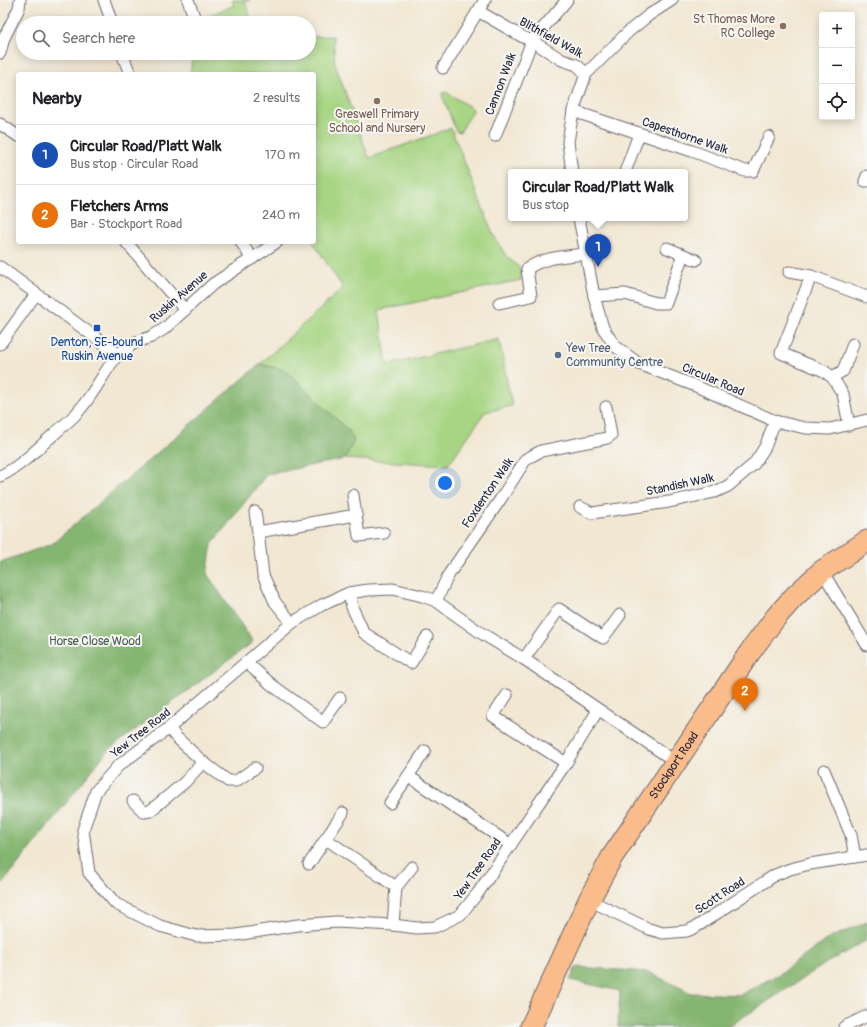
<!DOCTYPE html>
<meta charset="utf-8">
<style>
:root{--surface:#fff;--page:#f6f6f6;--text:#202124;--muted:#757577;--line:#e0e0e0;--accent:#d93025}
body{margin:0;font-family:Pangolin,sans-serif;background:var(--page);color:var(--text)}
.controls{position:absolute;right:12px;top:12px;display:grid;overflow:hidden;border-radius:4px;box-shadow:0 2px 10px #0003}
.controls button{width:36px;height:36px;display:grid;place-items:center;padding:0;border:0;border-bottom:1px solid var(--line);background:var(--surface);color:var(--text);font:20px sans-serif}
.you{position:absolute;left:445px;top:483px;width:14px;height:14px;margin:-10px;border:3px solid #fff;border-radius:50%;background:#1a73e8;box-shadow:0 0 0 6px #1a73e833}
.badge{display:grid;place-items:center;width:26px;height:26px;border-radius:50%;background:var(--accent);color:#fff;font-size:13px;font-weight:700}
.pin{position:absolute;translate:-50% -33px;filter:drop-shadow(0 1px 2px #0008)}
.pin::after{content:'';position:absolute;top:21px;width:14px;height:12px;background:inherit;clip-path:polygon(0 0,100% 0,50% 100%)}
.popup{position:absolute;left:508px;top:169px;width:180px;height:52px;box-sizing:border-box;display:grid;place-content:center;border-radius:4px;background:var(--surface);filter:drop-shadow(0 1px 3px #0005);font-size:13px;white-space:nowrap;color:var(--muted)}
.popup b{font-size:15px;color:var(--text)}
.popup::after{content:'';position:absolute;left:50%;top:100%;margin-left:-8px;border:8px solid transparent;border-top-color:var(--surface)}
.list{margin:0;padding:0;list-style:none}
h2{display:flex;justify-content:space-between;align-items:center;height:52px;margin:0;padding:0 16px;font-size:17px}
h2 small{font-size:13px;font-weight:400;color:var(--muted)}
.list li{display:grid;grid-template-columns:26px 1fr auto;gap:12px;align-items:center;box-sizing:border-box;height:60px;padding:0 16px;border-top:1px solid var(--line)}
.list b{display:block;font-size:15px;white-space:nowrap}
.list p{margin:0;font-size:13px;white-space:nowrap;color:var(--muted)}
.list em{font-size:13px;font-style:normal;color:var(--muted)}
.icon{flex:none;width:22px;height:22px;fill:none;stroke:currentColor;stroke-width:2;stroke-linecap:round;stroke-linejoin:round}
.map{position:relative;flex:none;width:867px;height:1027px;overflow:hidden}
.search{position:absolute;background:var(--surface);box-shadow:0 2px 10px #0003;left:16px;top:16px;width:300px;height:44px;display:flex;align-items:center;gap:10px;box-sizing:border-box;padding:0 14px;border-radius:22px;color:var(--muted);font-size:15px}
.panel{position:absolute;background:var(--surface);box-shadow:0 2px 10px #0003;left:16px;top:72px;width:300px;height:172px;border-radius:4px}
.map>svg:first-child{display:block}
</style>
<div class="map">
<svg width="867" height="1027" viewBox="0 0 867 1027">
<rect width="100%" height="100%" fill="#f6f6f2"/>
<filter id="ink" filterUnits="userSpaceOnUse"><feTurbulence type="fractalNoise" baseFrequency=".025" numOctaves="2"/><feDisplacementMap in="SourceGraphic" scale="8" xChannelSelector="R" yChannelSelector="G"/><feConvolveMatrix kernelMatrix="1 2 1 2 8 2 1 2 1" color-interpolation-filters="sRGB"/></filter>
<filter id="wash" filterUnits="userSpaceOnUse"><feTurbulence type="fractalNoise" baseFrequency=".012" numOctaves="4" result="noise"/><feDisplacementMap in="SourceGraphic" scale="16" xChannelSelector="R" yChannelSelector="G"/><feGaussianBlur stdDeviation="0.9" result="paint"/><feColorMatrix in="noise" values="0 0 0 0 0 0 0 0 0 0 0 0 0 0 0 0 0 1.4 0 .05"/><feComposite in="paint" operator="in"/></filter>
<g filter="url(#wash)">
<rect width="100%" height="100%" fill="#f2e7d2"/>
<!-- green -->
<g fill="#a7d583" stroke="#647c5f">
<polygon points="233,0 250,0 245,2 252,21 259,23 199,23 210,18 209,15 233,6"/>
<polygon points="333,36 335,64 369,158 451,128 493,234 506,256 520,268 521,280 379,310 387,365 499,339 512,406 485,412 448,465 345,459 354,440 285,370 260,364 343,288 313,242 314,74 190,74 193,53 309,53 309,37"/>
<polygon points="446,92 473,109 473,111 460,132 456,131 442,95 443,93"/>
</g>
<!-- forest -->
<g fill="#85b671" stroke="#546c56">
<polygon points="260,364 285,370 349,431 354,440 345,459 267,474 212,544 207,574 253,642 107,751 3,883 0,884 0,562 52,544"/>
<polygon points="867,922 867,940 828,962 728,1027 618,1027 620,991 570,980 576,967 648,972 691,993 740,995 779,974 830,938"/>
</g>
</g>
<g filter="url(#ink)">
<g fill="none" stroke-linecap="round" stroke-linejoin="round">
<!-- street casing -->
<g stroke="#6b6770" stroke-width="13">
<g id="street">
<polyline points="104,0 112,23"/>
<polyline points="188,0 196,22"/>
<polyline points="478,11 485,0"/>
<polyline points="0,53 4,38 19,8 20,0"/>
<polyline points="122,53 130,74"/>
<polyline points="443,68 478,11 523,37 532,41 562,60 577,65 586,74"/>
<polyline points="573,111 692,151 745,171 753,171 769,137"/>
<polyline points="0,124 18,136"/>
<polyline points="495,136 532,41 567,0"/>
<polyline points="572,172 568,142 573,111 586,74 628,32 649,15 672,0"/>
<polyline points="625,172 639,134"/>
<polyline points="867,176 865,181 867,181"/>
<polyline points="579,218 594,296 603,328 615,346 639,364 698,387 775,421 805,428 830,429 867,420"/>
<polyline points="126,242 185,310"/>
<polyline points="241,242 252,259"/>
<polyline points="667,248 696,260"/>
<polyline points="0,267 118,354 136,342 151,337 164,329 213,284 277,242"/>
<polyline points="789,272 811,276 867,297"/>
<polyline points="811,276 781,353 824,371 832,377 843,394 849,425"/>
<polyline points="594,296 625,294 656,303 666,303 683,255"/>
<path d="M499,303l32,-7 -4,-27c16,-12 39,-13 59,-15"/>
<polyline points="0,344 36,294"/>
<polyline points="832,377 843,371 853,344"/>
<path d="M0,476c20,-9 37,-27 53,-41 8,-7 16,-14 23,-21 17,-18 27,-41 42,-60"/>
<polyline points="353,495 359,536 384,533"/>
<polyline points="580,507 592,513 669,502 715,492 728,486 754,464 765,447 775,421"/>
<polyline points="255,512 258,532"/>
<polyline points="822,571 867,645"/>
<polyline points="349,593 352,607 364,633 411,663 427,637"/>
<polyline points="436,601 449,574 500,500 526,459 541,451 607,438 611,435 606,407"/>
<polyline points="292,623 275,602 263,575 258,532 356,515"/>
<polyline points="524,659 559,609 603,638 620,615"/>
<polyline points="247,663 272,685 323,722 340,698"/>
<polyline points="507,695 493,716 566,763"/>
<polyline points="598,710 566,763 478,893 460,915 435,927 417,928 393,925 336,922 298,925 236,935 196,936 160,926 116,904 89,873 83,830 96,791 118,766 169,728 292,623 322,605 349,593 368,590 393,589 422,596 436,601 481,633 524,659 676,762"/>
<polyline points="169,728 176,737 203,762 228,781 236,781 255,768"/>
<polyline points="824,770 851,835 855,857"/>
<polyline points="408,776 511,845"/>
<polyline points="133,801 144,812 150,811 185,782 203,762"/>
<polyline points="390,803 425,751"/>
<polyline points="326,839 396,887 393,925"/>
<polyline points="309,864 343,813"/>
<polyline points="396,887 412,867"/>
<polyline points="589,900 649,929 663,933 687,931 696,927 775,875 790,869 810,864 867,855"/>
<polyline points="844,1027 867,1016"/>
</g>
</g>
<!-- highway casing -->
<g stroke="#6b6770" stroke-width="23">
<g id="highway">
<path id="s1" d="M531,1027l58,-127 23,-43 138,-205 26,-35 19,-21 27,-25 45,-30"/>
</g>
</g>
<!-- street -->
<use href="#street" stroke="#fff" stroke-width="11"/>
<!-- highway -->
<use href="#highway" stroke="#fabc8b" stroke-width="21"/>
</g>
</g>
<!-- markers -->
<g fill="#8d6e63" stroke="#f6f6f2" stroke-width="1.5">
<circle cx="783" cy="26" r="4"/>
<circle cx="377" cy="101" r="4"/>
</g>
<rect fill="#1a4fb4" stroke="#f6f6f2" stroke-width="1.5" x="93" y="324" width="8" height="8" rx="2"/>
<circle fill="#5c6f8a" stroke="#f6f6f2" stroke-width="1.5" cx="558" cy="355" r="4"/>
<g text-anchor="middle" dominant-baseline="central" stroke-width="4" stroke-linejoin="round" paint-order="stroke">
<!-- education labels -->
<g font-size="12" fill="#785e54" stroke="#f6f6f2" text-anchor="end">
<text x="775" y="19">St Thomas More<tspan x="775" dy="14">RC College</tspan></text>
<text x="377" y="114" text-anchor="middle">Greswell Primary<tspan x="377" dy="14">School and Nursery</tspan></text>
</g>
<!-- street labels -->
<g font-size="12" fill="#22223b" stroke="#f6f6f2">
<text transform="translate(551 38) rotate(29)">Blithfield Walk</text>
<text transform="translate(501 84) rotate(-69)">Cannon Walk</text>
<text transform="translate(685 136) rotate(19)">Capesthorne Walk</text>
<text transform="translate(179 297) rotate(-41)">Ruskin Avenue</text>
<text transform="translate(713 380) rotate(23)">Circular Road</text>
<text transform="translate(680 485) rotate(-12)">Standish Walk</text>
<text transform="translate(488 493) rotate(-56)">Foxdenton Walk</text>
<text transform="translate(141 733) rotate(-38)">Yew Tree Road</text>
<text stroke="none"><textPath href="#s1" startOffset="299">Stockport Road</textPath></text>
<text transform="translate(478 869) rotate(-55)">Yew Tree Road</text>
<text transform="translate(720 896) rotate(-33)">Scott Road</text>
</g>
<!-- transit labels -->
<g font-size="12" fill="#164399" stroke="#f6f6f2">
<text x="97" y="342">Denton, SE-bound<tspan x="97" dy="14">Ruskin Avenue</tspan></text>
</g>
<!-- service labels -->
<g font-size="12" fill="#4e5e75" stroke="#f6f6f2" text-anchor="start">
<text x="566" y="348">Yew Tree<tspan x="566" dy="14">Community Centre</tspan></text>
</g>
<!-- park labels -->
<g font-size="12" fill="#4a5851" stroke="#f6f6f2">
<text x="95" y="641">Horse Close Wood</text>
</g>
</g>
</svg>
<div class="controls">
<button>+</button>
<button>−</button>
<button><svg class="icon" aria-label="locate" viewBox="0 0 24 24"><circle cx="12" cy="12" r="6"/><path d="M12 2v4M12 18v4M2 12h4M18 12h4"/></svg></button>
</div>
<div class="you"></div>
<div class="pin badge" style="left:598px;top:267px;background:#1a4fb4">1</div>
<div class="popup"><b>Circular Road/Platt Walk</b>Bus stop</div>
<div class="pin badge" style="left:745px;top:711px;background:#e8710a">2</div>
<div class="search"><svg class="icon" aria-label="search" viewBox="0 0 24 24"><circle cx="10" cy="10" r="6"/><path d="M15 15l6 6"/></svg>Search here</div>
<section class="panel">
<h2>Nearby<small>2 results</small></h2>
<ul class="list">
<li><span class="badge" style="background:#1a4fb4">1</span><div><b>Circular Road/Platt Walk</b><p>Bus stop · Circular Road</p></div><em>170 m</em></li>
<li><span class="badge" style="background:#e8710a">2</span><div><b>Fletchers Arms</b><p>Bar · Stockport Road</p></div><em>240 m</em></li>
</ul>
</section>
</div>
